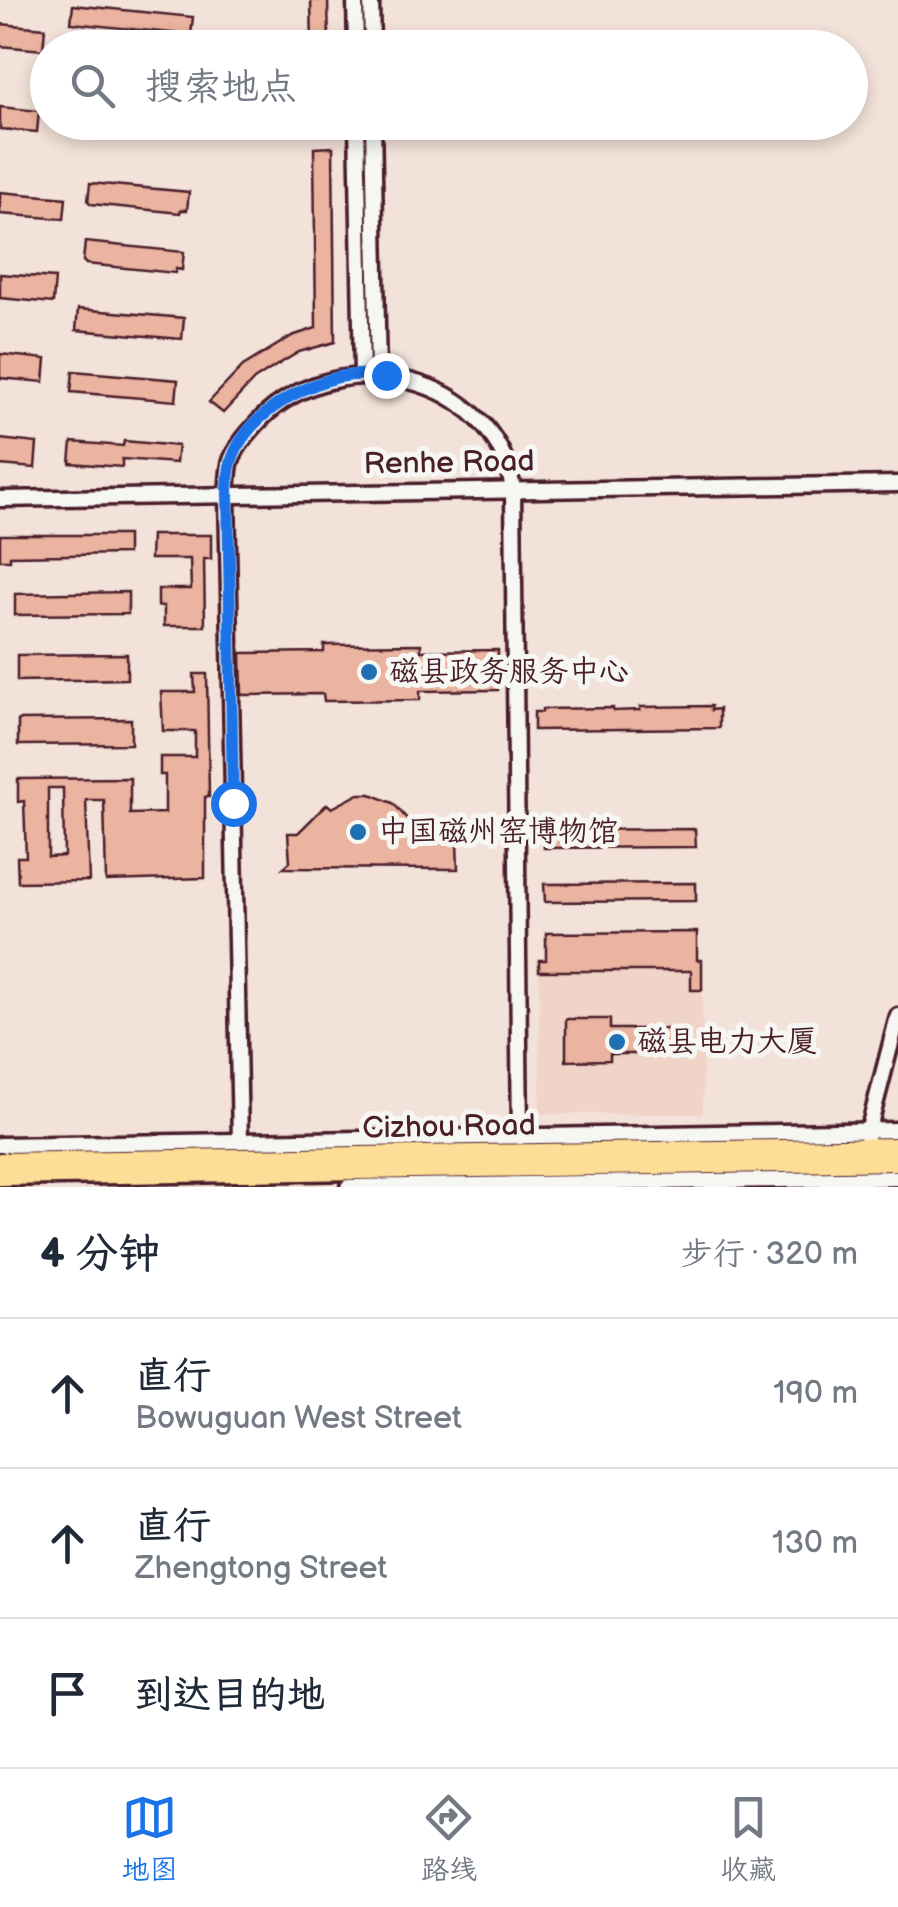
<!DOCTYPE html>
<html lang="zh">
<meta charset="utf-8">
<style>
:root{--surface:#fff;--page:#f6f6f7;--text:#1f2937;--muted:#747a83;--line:#e0e1e3;--accent:#1a73e8}
body{margin:0;font-family:"Balsamiq Sans","LXGW WenKai TC",sans-serif;background:var(--page);color:var(--text)}
.stop{position:absolute;width:30px;height:30px;margin:-22px;border:8px solid #1a73e8;border-radius:50%;background:#fff}
.stop.end{background:#1a73e8;border-color:#fff;box-shadow:0 2px 10px #0008}
.list{margin:0;padding:0;list-style:none}
h2{display:flex;justify-content:space-between;align-items:center;height:130px;margin:0;padding:0 40px;font-size:42px}
h2 small{font-size:32px;font-weight:400;color:var(--muted)}
.list li{display:grid;grid-template-columns:65px 1fr auto;gap:30px;align-items:center;box-sizing:border-box;height:150px;padding:0 40px;border-top:2px solid var(--line)}
.list b{display:block;font-size:38px;white-space:nowrap}
.list p{margin:0;font-size:32px;white-space:nowrap;color:var(--muted)}
.list em{font-size:32px;font-style:normal;color:var(--muted)}
.icon{flex:none;width:55px;height:55px;fill:none;stroke:currentColor;stroke-width:2;stroke-linecap:round;stroke-linejoin:round}
.map{position:relative;flex:none;width:898px;height:1187px;overflow:hidden}
.search{position:absolute;background:var(--surface);box-shadow:0 5px 15px #0003;left:30px;right:30px;top:30px;height:110px;display:flex;align-items:center;gap:25px;box-sizing:border-box;padding:0 35px;border-radius:55px;color:var(--muted);font-size:38px}
.sheet{height:580px;background:var(--surface)}
nav{display:flex;justify-content:space-around;align-items:center;box-sizing:border-box;height:140px;border-top:2px solid var(--line);background:var(--surface);font-size:28px;color:var(--muted)}
nav a{display:grid;justify-items:center;gap:5px}
nav .on{color:var(--accent)}
.map>svg:first-child{display:block}
</style>
<div class="map">
<svg width="898" height="1187" viewBox="0 0 898 1187">
<rect width="100%" height="100%" fill="#f3e2d9"/>
<filter id="ink" filterUnits="userSpaceOnUse"><feTurbulence type="fractalNoise" baseFrequency=".01" numOctaves="2"/><feDisplacementMap in="SourceGraphic" scale="20" xChannelSelector="R" yChannelSelector="G"/><feConvolveMatrix kernelMatrix="1 2 1 2 8 2 1 2 1" color-interpolation-filters="sRGB"/></filter>
<g filter="url(#ink)">
<!-- built -->
<polygon fill="#f1d4c8" points="539,960 702,960 703,1114 540,1114"/>
<!-- building -->
<g fill="#ebb4a0" stroke="#4a1f2b" stroke-width="2.5" fill-rule="evenodd">
<polygon points="311,0 328,0 329,48 312,48"/>
<polygon points="73,5 193,17 191,35 71,23"/>
<polygon points="0,24 45,28 43,50 0,46"/>
<polygon points="0,107 39,111 37,132 0,129"/>
<polygon points="333,147 335,342 299,352 274,367 254,380 223,413 209,402 243,366 292,336 316,328 314,148"/>
<polygon points="90,183 189,192 187,210 181,210 180,213 91,204 88,201"/>
<polygon points="0,192 66,198 64,219 0,214"/>
<polygon points="85,242 184,252 182,270 176,269 175,273 86,264 83,261"/>
<polygon points="0,274 55,278 53,303 0,298"/>
<polygon points="78,309 184,318 182,339 76,330"/>
<polygon points="0,354 46,359 44,382 0,378"/>
<polygon points="73,371 178,380 176,401 71,392"/>
<polygon points="0,439 37,443 35,468 0,465"/>
<polygon points="124,441 178,446 176,463 122,459 122,467 70,463 72,442 123,446"/>
<polygon points="0,535 127,535 127,554 10,556 10,560 0,560"/>
<polygon points="151,535 211,535 211,559 204,559 205,626 164,626 164,606 158,606 158,589 191,589 190,559 150,559"/>
<polygon points="128,592 128,614 15,615 15,594"/>
<polygon points="421,644 421,651 498,650 498,690 420,691 420,700 324,701 323,694 242,695 241,653 324,652 324,645"/>
<polygon points="127,654 127,679 17,681 17,655"/>
<path d="M194,674h13l2,123h-4v81l-99,3 -2,-81h-18l3,81 -71,1 -1,-25h9l-2,-56 -6,1v-23l112,-1v36l35,-1v-38h-5v-18h35v-26h-32l-2,-39h34zM48,788h15l1,68 -16,1z"/>
<polygon points="711,706 711,710 719,709 719,728 534,730 534,712 542,712 542,709 613,708 613,711 640,710 640,707"/>
<polygon points="131,719 131,744 18,745 18,720"/>
<polygon points="359,794 371,794 393,803 408,820 414,835 449,831 450,841 457,842 458,869 283,868 290,862 288,833 298,833 327,804 332,808"/>
<polygon points="695,829 696,847 544,848 544,830"/>
<polygon points="696,883 696,901 545,902 544,884"/>
<polygon points="697,932 697,960 702,960 702,990 691,990 691,971 539,971 539,960 546,960 546,933"/>
<polygon points="566,1019 610,1019 610,1029 669,1029 669,1054 610,1054 610,1060 566,1061"/>
</g>
<g fill="none" stroke-linecap="round" stroke-linejoin="round">
<!-- minor casing -->
<g stroke="#4a1f2b" stroke-width="21">
<g id="minor">
<polyline points="355,0 356,48"/>
<polyline points="371,0 372,48"/>
<polyline points="357,122 362,374"/>
<polyline points="373,122 378,375"/>
<polyline points="0,499 898,484"/>
<polyline points="867,1136 898,1016"/>
<path d="M240,1141l-13,-646c1,-10 1,-21 3,-31 4,-16 19,-32 30,-44 79,-80 236,-47 253,70l7,647"/>
<polyline points="0,1145 898,1130"/>
<polyline points="348,1187 898,1178"/>
</g>
</g>
<!-- major casing -->
<g stroke="#4a1f2b" stroke-width="25">
<g id="major">
<polyline points="0,1162 898,1147"/>
<polyline points="0,1176 898,1161"/>
</g>
</g>
<!-- minor -->
<use href="#minor" stroke="#f6f6f2" stroke-width="14"/>
<!-- major -->
<use href="#major" stroke="#fedd96" stroke-width="18"/>
</g>
</g>
<g fill="none" stroke-linecap="round" stroke-linejoin="round" filter="url(#ink)">
<!-- route -->
<path stroke="#1a73e8" stroke-width="12" d="M233,803l-5,-309c0,-9 0,-22 3,-31 12,-44 66,-76 108,-86 15,-3 31,-3 47,-2"/>
</g>
<!-- markers -->
<g fill="#1f6fb2" stroke="#f6f6f2" stroke-width="4">
<circle cx="369" cy="672" r="10"/>
<circle cx="358" cy="832" r="10"/>
<circle cx="617" cy="1042" r="10"/>
</g>
<g text-anchor="middle" dominant-baseline="central" stroke-width="10" stroke-linejoin="round" paint-order="stroke">
<!-- street labels -->
<g font-size="30" fill="#4a1f2b" stroke="#f6f6f2">
<text transform="translate(449 463) rotate(-1)">Renhe Road</text>
<text transform="translate(449 1127) rotate(-1)">Cizhou Road</text>
</g>
<!-- poi labels -->
<g font-size="30" fill="#4a1f2b" stroke="#f6f6f2" text-anchor="start">
<text x="389" y="672">磁县政务服务中心</text>
<text x="378" y="832">中国磁州窑博物馆</text>
<text x="637" y="1042">磁县电力大厦</text>
</g>
</g>
</svg>
<div class="stop" style="left:233px;top:803px"></div>
<div class="stop end" style="left:386px;top:375px"></div>
<div class="search"><svg class="icon" aria-label="search" viewBox="0 0 24 24"><circle cx="10" cy="10" r="6"/><path d="M15 15l6 6"/></svg>搜索地点</div>
</div>
<section class="sheet">
<h2>4 分钟<small>步行 · 320 m</small></h2>
<ul class="list">
<li><svg class="icon" aria-label="ahead" viewBox="0 0 24 24"><path d="M12 20V5M6 11l6-6 6 6"/></svg><div><b>直行</b><p>Bowuguan West Street</p></div><em>190 m</em></li>
<li><svg class="icon" aria-label="ahead" viewBox="0 0 24 24"><path d="M12 20V5M6 11l6-6 6 6"/></svg><div><b>直行</b><p>Zhengtong Street</p></div><em>130 m</em></li>
<li><svg class="icon" aria-label="arrive" viewBox="0 0 24 24"><path d="M6 21V4h12l-3 4 3 4H6"/></svg><div><b>到达目的地</b></div></li>
</ul>
</section>
<nav>
<a class="on"><svg class="icon" aria-label="map" viewBox="0 0 24 24"><path d="M3 6l6-2 6 2 6-2v14l-6 2-6-2-6 2zM9 4v14M15 6v14"/></svg>地图</a>
<a><svg class="icon" aria-label="directions" viewBox="0 0 24 24"><path d="M12 3l9 9-9 9-9-9zM9 14v-3h6M13 9l2 2-2 2"/></svg>路线</a>
<a><svg class="icon" aria-label="saved" viewBox="0 0 24 24"><path d="M7 4h10v16l-5-4-5 4z"/></svg>收藏</a>
</nav>
